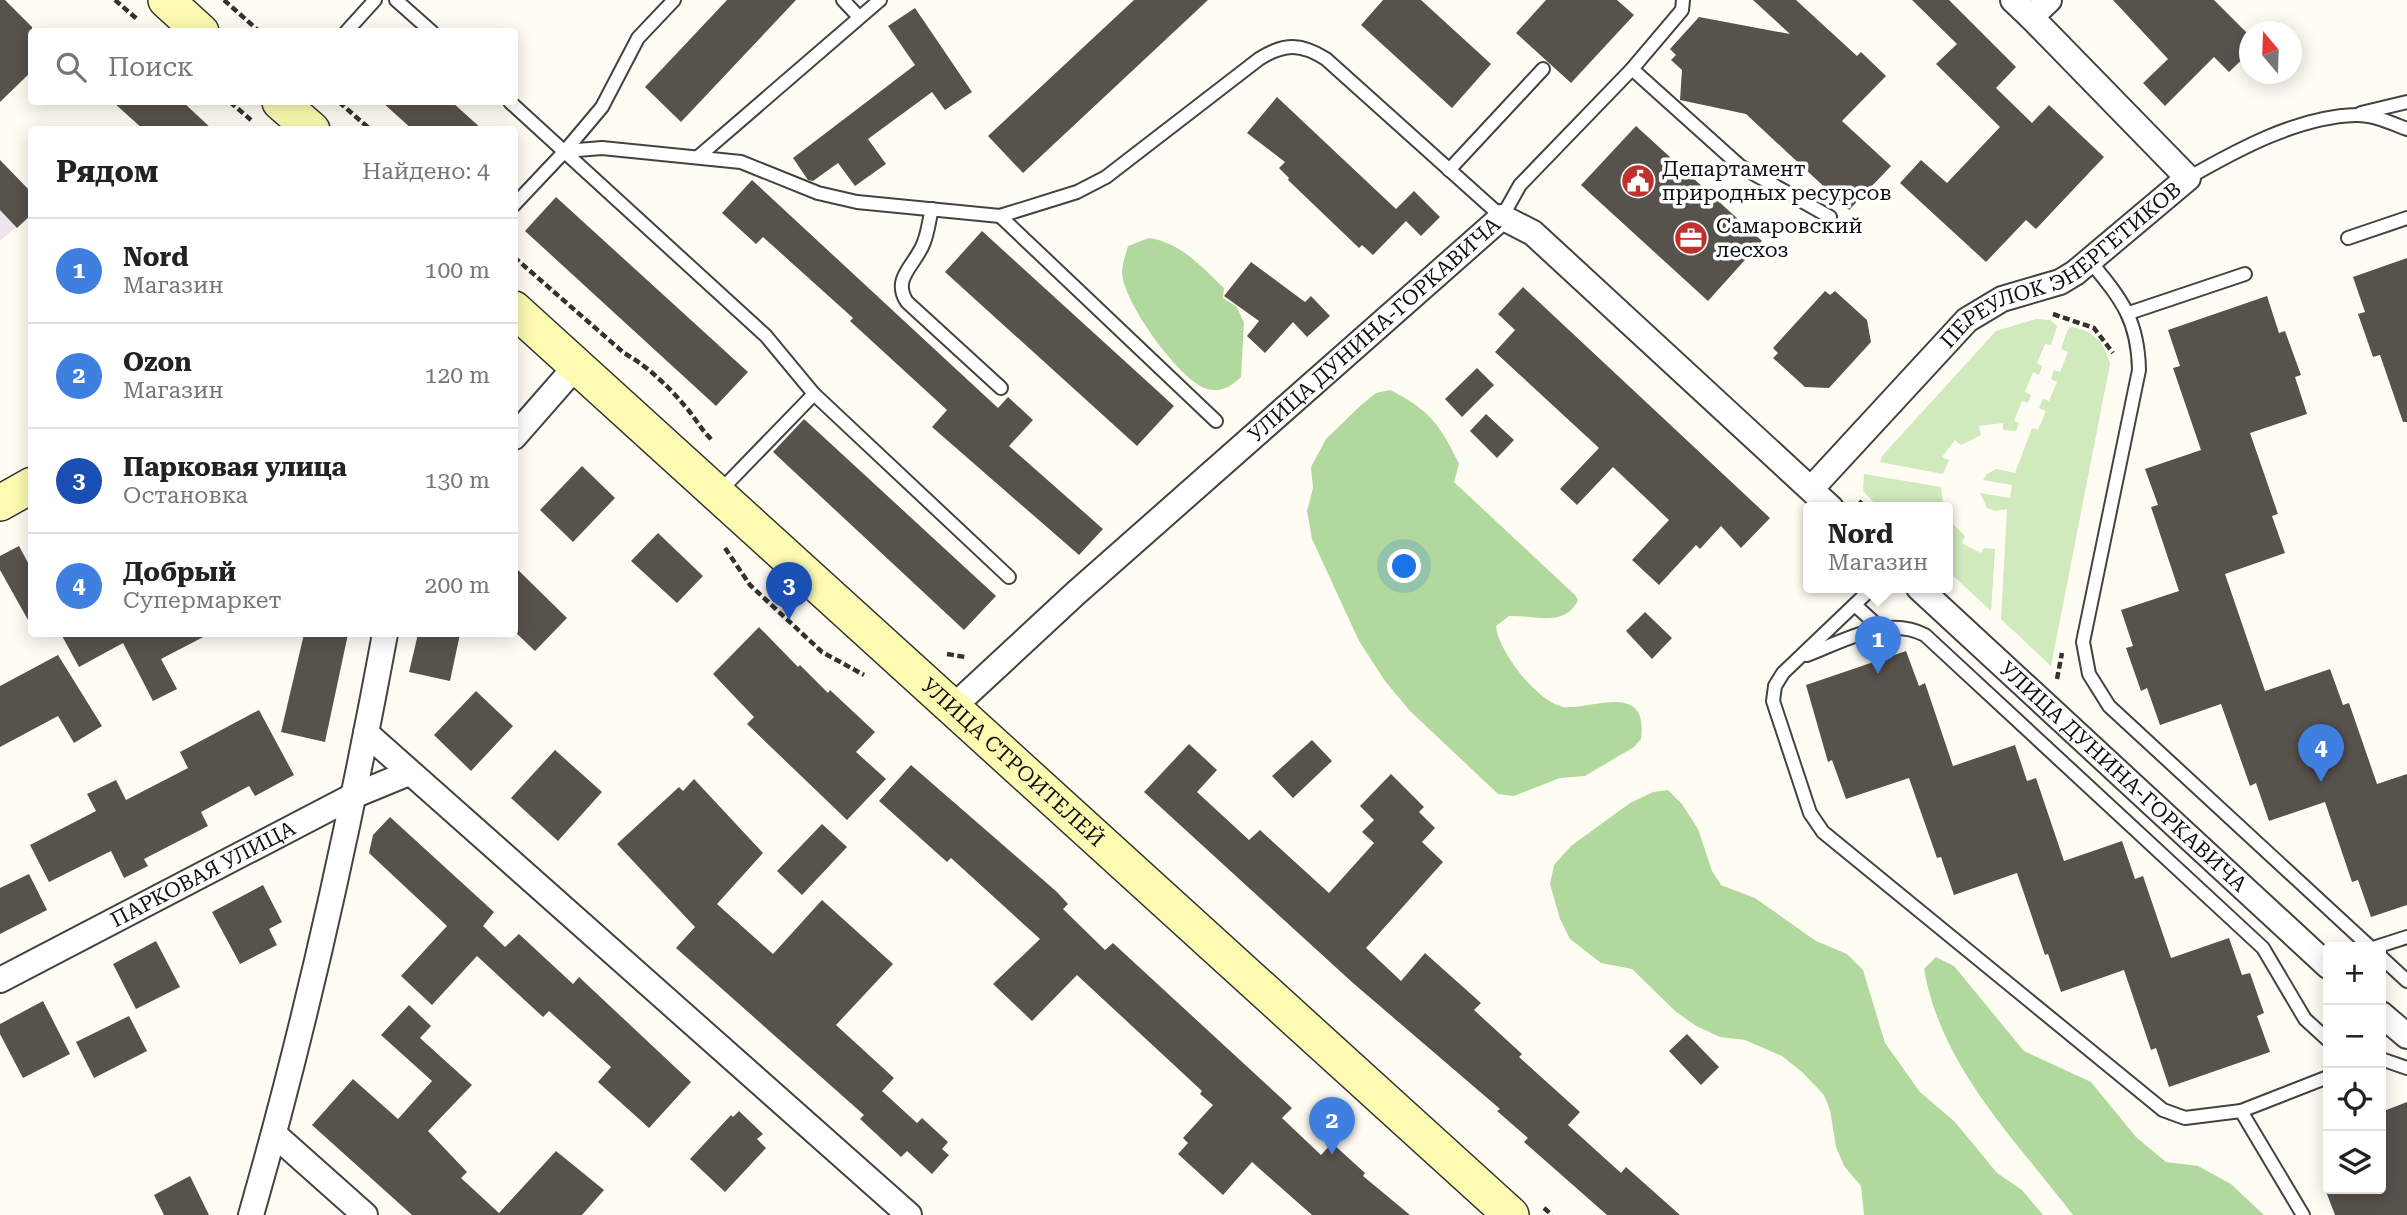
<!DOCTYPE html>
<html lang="ru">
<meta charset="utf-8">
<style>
:root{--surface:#fff;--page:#f2f2f2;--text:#222;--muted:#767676;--line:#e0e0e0;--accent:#111827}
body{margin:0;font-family:"Roboto Serif",serif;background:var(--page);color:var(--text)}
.controls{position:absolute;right:21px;bottom:21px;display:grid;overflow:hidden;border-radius:7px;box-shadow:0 4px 18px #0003}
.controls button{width:63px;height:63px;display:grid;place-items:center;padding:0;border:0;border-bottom:2px solid var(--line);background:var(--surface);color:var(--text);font:35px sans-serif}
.compass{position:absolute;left:2239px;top:21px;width:63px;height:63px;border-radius:50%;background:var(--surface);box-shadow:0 4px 18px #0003;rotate:341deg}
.you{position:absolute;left:1405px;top:567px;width:24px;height:24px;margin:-18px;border:5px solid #fff;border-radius:50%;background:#1a73e8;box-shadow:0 0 0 10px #1a73e833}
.badge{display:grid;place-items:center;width:46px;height:46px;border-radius:50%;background:var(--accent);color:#fff;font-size:23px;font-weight:700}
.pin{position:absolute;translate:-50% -58px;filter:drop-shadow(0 2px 4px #0008)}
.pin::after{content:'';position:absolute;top:37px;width:24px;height:21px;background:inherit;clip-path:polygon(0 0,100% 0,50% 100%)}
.popup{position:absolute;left:1803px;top:502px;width:150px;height:91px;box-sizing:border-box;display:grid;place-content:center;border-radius:7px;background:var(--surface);filter:drop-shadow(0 2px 5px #0005);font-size:23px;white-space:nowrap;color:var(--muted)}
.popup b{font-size:26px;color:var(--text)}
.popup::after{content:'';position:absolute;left:50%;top:100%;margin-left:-14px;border:14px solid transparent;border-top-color:var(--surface)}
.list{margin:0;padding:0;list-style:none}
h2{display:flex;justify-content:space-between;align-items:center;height:91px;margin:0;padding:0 28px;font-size:30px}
h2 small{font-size:23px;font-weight:400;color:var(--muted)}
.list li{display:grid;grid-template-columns:46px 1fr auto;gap:21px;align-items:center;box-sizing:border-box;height:105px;padding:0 28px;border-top:2px solid var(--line)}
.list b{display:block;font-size:26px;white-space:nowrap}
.list p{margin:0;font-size:23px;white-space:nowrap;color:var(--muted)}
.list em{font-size:23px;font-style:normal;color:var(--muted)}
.icon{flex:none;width:38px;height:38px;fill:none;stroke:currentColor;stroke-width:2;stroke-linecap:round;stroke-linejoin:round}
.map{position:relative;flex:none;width:2407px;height:1215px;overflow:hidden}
.search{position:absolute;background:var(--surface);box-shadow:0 4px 18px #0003;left:28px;top:28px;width:490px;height:77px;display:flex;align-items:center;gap:18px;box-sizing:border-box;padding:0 24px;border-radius:7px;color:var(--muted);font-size:26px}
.panel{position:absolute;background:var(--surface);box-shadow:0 4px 18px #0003;left:28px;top:126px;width:490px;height:511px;border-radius:7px}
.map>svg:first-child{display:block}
</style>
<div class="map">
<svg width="2407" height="1215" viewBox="0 0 2407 1215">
<rect width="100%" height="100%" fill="#fffdf3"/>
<!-- industrial -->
<polygon fill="#eee5ee" points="0,160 32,193 31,214 0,241"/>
<!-- green -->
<g fill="#d0e9bd">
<polygon points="2036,319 2050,320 2057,326 2051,345 2045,344 2037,363 2042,366 2039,375 2033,372 2025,392 2031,395 2028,403 2022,401 2014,421 2019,423 2016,431 2003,430 2003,423 1979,426 1981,435 1961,445 1955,440 1942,457 1949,460 1943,474 1880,462 1882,456 1996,331"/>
<path d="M2072,327c21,3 34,17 38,37l-59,302 -50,-47 6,-110 -12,2 -8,-3 -7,-15 30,5 2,-13 -29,-5 4,-6 9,-5 19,4 17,-45 6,2 8,-19 -7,-3 4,-9 6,2 8,-19 -6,-3 3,-9 6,2 8,-20 -7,-3 7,-20z"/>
<polygon points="1864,474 1941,487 1943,503 1935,505 1936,508 1879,508 1863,491"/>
<polygon points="1953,524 1965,536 1962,543 1981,553 1984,548 1995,549 1991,611 1948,571 1948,527"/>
</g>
<!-- forest -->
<g fill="#b2d99d">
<path d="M1149,238c32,5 52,28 75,50l-1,10 14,9 7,16 -3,54c-9,9 -20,16 -34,12 -27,-8 -85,-88 -85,-117 0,-8 4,-18 6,-26z"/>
<path d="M1390,390c39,19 51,36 69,74l-5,18 121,113 3,5c-13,28 -44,15 -69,16l-13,10c2,25 42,77 68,81 27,3 85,-27 77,32l-7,8 -49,29 -25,2 -46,18 -16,-2 -88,-83 -25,-30 -26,-40 -47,-102 -5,-28 6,-23 -2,-21 15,-28 34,-33 16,-13z"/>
<polygon points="1668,790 1682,804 1698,829 1712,871 1721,885 1755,898 1816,941 1847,954 1863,970 1885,1043 1920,1092 1955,1122 1997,1173 2022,1190 2043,1215 1864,1215 1861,1186 1844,1166 1836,1147 1830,1110 1824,1095 1802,1072 1782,1056 1745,1040 1720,1037 1696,1026 1675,1011 1632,969 1601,963 1570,939 1560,919 1550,884 1554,865 1571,846 1630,803 1653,792"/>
<path d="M1936,957l18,9 70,85 67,31 45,55 30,25 32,4 33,18 33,31h-191c-58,-76 -132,-148 -149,-246z"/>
</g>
<!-- building -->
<g fill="#58524d">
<polygon points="0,0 5,0 32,27 32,71 0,102"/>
<polygon points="727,0 796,0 681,122 645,87"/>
<polygon points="1134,0 1208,0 1023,173 988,136"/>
<polygon points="1383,0 1421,0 1491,64 1452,108 1361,25"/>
<polygon points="1546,0 1617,0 1634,15 1571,83 1516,33"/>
<polygon points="1753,0 1796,0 1857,56 1861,52 1886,76 1842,121 1891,166 1849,210 1746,114 1680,100 1682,70 1671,60 1676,55 1670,49 1699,17 1790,34"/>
<polygon points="1912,0 1949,0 2016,67 1996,88 2032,123 2049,105 2104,157 2036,229 2026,220 1986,262 1900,183 1921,160 1947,183 2000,127 1936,64 1957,44"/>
<polygon points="2113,0 2214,0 2250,36 2250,52 2229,72 2214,57 2165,106 2143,83 2168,59"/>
<polygon points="915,8 972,92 945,110 932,92 868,139 886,164 855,186 838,163 813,181 808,180 793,158 915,65 888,26"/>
<polygon points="1277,97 1396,209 1414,191 1440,217 1421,236 1406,221 1373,255 1362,245 1359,248 1288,180 1289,178 1279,168 1285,162 1247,133"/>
<polygon points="113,102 183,102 213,130 144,130"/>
<polygon points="382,102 452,102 483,130 413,130"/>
<polygon points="1636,126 1762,241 1708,301 1581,185"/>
<polygon points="0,160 32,193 32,214 17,228 0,210"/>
<polygon points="752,180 998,408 1008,397 1033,420 1009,446 1103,529 1079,555 932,427 947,410 850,321 853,318 763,237 756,244 722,213"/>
<polygon points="556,197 748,372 716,406 525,231"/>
<polygon points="982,231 1174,406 1137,446 945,272"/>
<polygon points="2407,258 2407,422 2403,422 2380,355 2373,357 2358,314 2365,312 2353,277"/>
<polygon points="1251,262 1305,302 1311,296 1330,316 1307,337 1293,322 1265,353 1247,336 1259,321 1224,296"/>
<polygon points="1523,287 1770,518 1741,548 1721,526 1700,549 1696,545 1659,585 1632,560 1669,520 1613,467 1577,505 1560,489 1599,448 1495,352 1515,330 1498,314"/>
<polygon points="1825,291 1830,295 1835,291 1867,320 1871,342 1829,388 1805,387 1773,358 1778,353 1773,348"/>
<polygon points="2267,296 2279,333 2285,331 2301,375 2295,377 2307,414 2250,433 2278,514 2272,516 2285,553 2225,574 2265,691 2330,669 2343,705 2349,703 2377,784 2407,774 2407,905 2371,917 2358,880 2352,882 2325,802 2269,821 2256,783 2250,786 2221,704 2160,725 2147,688 2141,691 2126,648 2133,646 2121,610 2179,591 2151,507 2158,505 2145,469 2201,450 2173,368 2180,366 2168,330"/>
<polygon points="1477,368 1494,385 1462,417 1445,399"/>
<polygon points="1486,414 1514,440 1497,458 1470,431"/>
<polygon points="804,419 996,596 964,630 773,452"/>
<polygon points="582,466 615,498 573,542 540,510"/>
<polygon points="658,533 703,576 677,603 631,561"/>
<polygon points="19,546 32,570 32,627 0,570 0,556"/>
<polygon points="514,566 567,618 535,651 514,631"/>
<polygon points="1645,612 1672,638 1652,659 1626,631"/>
<polygon points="759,627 798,667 800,665 828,693 830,690 875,732 856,752 886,779 847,820 747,724 754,717 713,674"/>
<polygon points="61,634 209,634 161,659 177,689 153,701 123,643 79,667"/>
<polygon points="304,634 348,634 325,742 281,732"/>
<polygon points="418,634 460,634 450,681 409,672"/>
<polygon points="1906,651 1919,686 1925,683 1953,766 2015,745 2027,781 2036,778 2064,861 2122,841 2135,879 2143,876 2171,958 2229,938 2242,975 2250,973 2264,1013 2257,1016 2270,1052 2169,1087 2156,1048 2151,1050 2124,970 2061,992 2048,954 2045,955 2017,873 1954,895 1941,857 1937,858 1909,778 1846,799 1832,760 1828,762 1806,685"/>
<polygon points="58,655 102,726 74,743 58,716 0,747 0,686"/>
<polygon points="476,691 513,726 471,771 434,735"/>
<polygon points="259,710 294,775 255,796 249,786 201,812 208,826 144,859 148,866 124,878 111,851 49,882 30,845 96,811 87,794 116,780 126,800 188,768 180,752"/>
<polygon points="1312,740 1332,761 1293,798 1272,776"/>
<polygon points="1189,744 1217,770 1197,792 1249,840 1260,830 1329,893 1374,843 1362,832 1374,820 1360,806 1391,774 1424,807 1419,812 1435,828 1422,842 1443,862 1366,948 1401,981 1425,953 1481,1003 1474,1010 1522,1054 1519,1057 1580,1112 1568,1125 1621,1173 1626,1167 1680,1215 1607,1215 1524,1142 1528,1138 1497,1111 1500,1109 1353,983 1144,792"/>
<polygon points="555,750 602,792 558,841 511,798"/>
<polygon points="911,765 1057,892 1068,904 1063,909 1105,950 1113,943 1292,1108 1282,1118 1321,1155 1332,1143 1365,1173 1363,1176 1410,1215 1312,1215 1252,1162 1223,1195 1178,1154 1188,1143 1183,1138 1213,1105 1200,1094 1202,1091 1077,975 1032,1021 993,984 1040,939 951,858 947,862 879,801"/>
<polygon points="694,779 763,853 717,904 773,954 822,900 893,964 836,1025 894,1078 882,1091 917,1123 922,1118 948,1142 942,1149 949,1155 932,1174 907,1151 901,1157 860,1119 864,1115 676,948 695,927 617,844 679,787 683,791"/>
<polygon points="390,817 494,912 483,926 505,947 519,934 573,984 579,977 691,1082 649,1128 598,1082 611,1067 549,1011 543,1017 477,956 432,1005 401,976 447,926 369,853 373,835"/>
<polygon points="822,824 847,847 802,895 777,871"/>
<polygon points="29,874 47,910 0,934 0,888"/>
<polygon points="263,885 282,922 269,929 277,945 240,964 212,912"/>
<polygon points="156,941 180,987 136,1009 113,964"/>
<polygon points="43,1001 70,1054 23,1078 0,1034 0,1024"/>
<polygon points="409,1005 431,1026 420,1038 472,1085 428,1131 467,1172 461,1178 499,1213 556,1151 604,1190 582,1215 412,1215 312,1125 353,1079 398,1119 432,1081 381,1035"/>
<polygon points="129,1016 147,1051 94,1078 76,1042"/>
<polygon points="1687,1034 1719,1067 1701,1085 1669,1051"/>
<polygon points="2407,1102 2407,1215 2335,1215 2325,1189 2381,1189 2381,1112"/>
<polygon points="739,1111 763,1134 757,1139 766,1148 725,1192 690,1159 731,1115 733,1117"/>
<polygon points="190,1176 209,1215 164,1215 154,1195"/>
</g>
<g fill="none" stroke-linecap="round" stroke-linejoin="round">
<!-- lane casing -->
<g stroke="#434343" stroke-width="16">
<g id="lane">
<polyline points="396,0 432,32"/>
<polyline points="843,0 859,17"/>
<polyline points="346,32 375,0"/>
<polyline points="1632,69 1740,166 1830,217"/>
<polyline points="510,102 766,336 814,394 1009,577"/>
<polyline points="2361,113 2407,102"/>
<polyline points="565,151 602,107 638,38 674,0"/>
<polyline points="698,157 880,0"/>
<polyline points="1449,170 1543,69"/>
<path d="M2188,178c49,-28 109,-61 167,-63 17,-1 36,8 52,14"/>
<path d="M514,205l51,-54 37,-3 139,14 77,31 39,9 143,14 77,-24 29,-15 153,-118c25,-16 42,-16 67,0l176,158 18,-32 112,-116 50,-59 1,-10"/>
<path d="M932,209c-3,11 -4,23 -8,33 -8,23 -33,36 -17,60l94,86"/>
<polyline points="1000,216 1216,421"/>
<polyline points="2348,238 2407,218"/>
<path d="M2090,261c31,38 48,58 49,109l-56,272 6,32 20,32 261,241"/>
<polyline points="2129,313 2245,274"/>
<polyline points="719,492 814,394"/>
<polyline points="1872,588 1783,673 1775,686 1773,701 1810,813 1823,832 2163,1110 2185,1118 2241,1111 2303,1215"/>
<polyline points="1855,605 1879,627"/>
<path d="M1807,655c37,-14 79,-40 118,-20l338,313 42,71 23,21"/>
<polyline points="2376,947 2407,937"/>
<polyline points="2381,957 2407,981"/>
<polyline points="2381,1059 2407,1068"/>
<polyline points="2241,1111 2328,1077"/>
</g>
</g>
<!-- street casing -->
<g stroke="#434343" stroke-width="28">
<g id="street">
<polyline points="2013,0 2031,17"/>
<polyline points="514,437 577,365"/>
<path id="s1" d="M1811,489l156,-169 35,-21 58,-17 15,-9 113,-95 -157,-161 18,-17"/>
<path id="s2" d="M1919,588l409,378"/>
<path id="s3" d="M952,708l124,-115 426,-376 31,16 298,275"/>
<polyline points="366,733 909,1215"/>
<path id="s4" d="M0,980l353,-184 56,-23"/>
<polyline points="2381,1014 2407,1036"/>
<polyline points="274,1134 365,1215"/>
<path d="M251,1215c55,-191 98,-386 134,-581"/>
</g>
</g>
<!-- secondary casing -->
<g stroke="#323232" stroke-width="38">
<g id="secondary">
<polyline points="166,0 201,32"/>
<polyline points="280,102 312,130"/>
<path id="s5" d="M514,309l997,906"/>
<polyline points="0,503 32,485"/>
</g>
</g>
<!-- path -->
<g stroke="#323232" stroke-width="4.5" stroke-dasharray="7 3.5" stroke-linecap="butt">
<polyline points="115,0 137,19"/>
<polyline points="224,0 260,32"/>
<polyline points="230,102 251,120"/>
<polyline points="339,102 371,130"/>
<path d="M514,257l110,96c22,12 44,33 60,52 11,12 17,25 29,36"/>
<polyline points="2053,314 2094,328 2113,353"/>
<polyline points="1859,501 1866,508"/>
<polyline points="725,548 750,585 822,652 864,675"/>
<polyline points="947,654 965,657"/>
<polyline points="2057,679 2062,653"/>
<polyline points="1544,1208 1552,1215"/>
</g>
<!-- lane -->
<use href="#lane" stroke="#fff" stroke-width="12"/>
<!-- street -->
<use href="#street" stroke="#fff" stroke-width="24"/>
<!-- secondary -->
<use href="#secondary" stroke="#fcfbb1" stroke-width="35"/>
</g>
<!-- icons -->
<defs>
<g id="civic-disc" transform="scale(1.75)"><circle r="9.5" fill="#bd332c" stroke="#fff"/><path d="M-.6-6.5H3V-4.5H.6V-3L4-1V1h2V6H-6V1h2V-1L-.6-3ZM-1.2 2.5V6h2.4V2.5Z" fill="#fff"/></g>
<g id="office-disc" transform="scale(1.75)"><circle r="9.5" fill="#bd332c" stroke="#fff"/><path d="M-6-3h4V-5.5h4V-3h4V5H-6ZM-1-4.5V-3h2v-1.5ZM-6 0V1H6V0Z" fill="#fff"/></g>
</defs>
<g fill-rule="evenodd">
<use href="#civic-disc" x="1638" y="181"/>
<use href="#office-disc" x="1691" y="238"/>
</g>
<g text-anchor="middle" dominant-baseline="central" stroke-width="7" stroke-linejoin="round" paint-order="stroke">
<!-- poi labels -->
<g font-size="21" fill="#101010" stroke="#fff" text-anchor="start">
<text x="1662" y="169">Департамент<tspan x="1662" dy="24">природных ресурсов</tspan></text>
<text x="1716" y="226">Самаровский<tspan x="1716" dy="24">лесхоз</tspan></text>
</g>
<!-- street labels -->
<g font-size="21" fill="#101010" stroke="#fff">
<text stroke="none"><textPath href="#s1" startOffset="340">ПЕРЕУЛОК ЭНЕРГЕТИКОВ</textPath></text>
<text stroke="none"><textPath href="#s3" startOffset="567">УЛИЦА ДУНИНА-ГОРКАВИЧА</textPath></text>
<text stroke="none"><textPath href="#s5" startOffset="674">УЛИЦА СТРОИТЕЛЕЙ</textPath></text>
<text stroke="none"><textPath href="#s2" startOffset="278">УЛИЦА ДУНИНА-ГОРКАВИЧА</textPath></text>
<text stroke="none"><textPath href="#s4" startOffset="229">ПАРКОВАЯ УЛИЦА</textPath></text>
</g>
</g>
</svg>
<div class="controls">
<button>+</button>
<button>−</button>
<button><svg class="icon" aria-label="locate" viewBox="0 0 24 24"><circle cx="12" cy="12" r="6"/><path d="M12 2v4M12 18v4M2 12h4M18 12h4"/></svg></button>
<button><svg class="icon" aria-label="layers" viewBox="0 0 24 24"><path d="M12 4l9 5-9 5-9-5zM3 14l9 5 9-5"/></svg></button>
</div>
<svg class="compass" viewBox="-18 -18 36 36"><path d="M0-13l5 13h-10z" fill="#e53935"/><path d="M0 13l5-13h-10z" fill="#767676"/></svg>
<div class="you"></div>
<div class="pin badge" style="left:1878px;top:674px;background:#3f7fe0">1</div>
<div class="popup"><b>Nord</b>Магазин</div>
<div class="pin badge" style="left:1332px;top:1155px;background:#3f7fe0">2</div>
<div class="pin badge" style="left:789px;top:620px;background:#1a4fb4">3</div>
<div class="pin badge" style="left:2321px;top:782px;background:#3f7fe0">4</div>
<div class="search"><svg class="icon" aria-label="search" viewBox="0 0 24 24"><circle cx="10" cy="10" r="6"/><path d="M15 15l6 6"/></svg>Поиск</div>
<section class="panel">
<h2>Рядом<small>Найдено: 4</small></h2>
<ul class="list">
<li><span class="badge" style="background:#3f7fe0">1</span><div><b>Nord</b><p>Магазин</p></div><em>100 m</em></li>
<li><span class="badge" style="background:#3f7fe0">2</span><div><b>Ozon</b><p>Магазин</p></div><em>120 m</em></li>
<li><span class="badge" style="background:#1a4fb4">3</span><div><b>Парковая улица</b><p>Остановка</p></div><em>130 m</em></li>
<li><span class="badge" style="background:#3f7fe0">4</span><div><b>Добрый</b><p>Супермаркет</p></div><em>200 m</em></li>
</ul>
</section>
</div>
